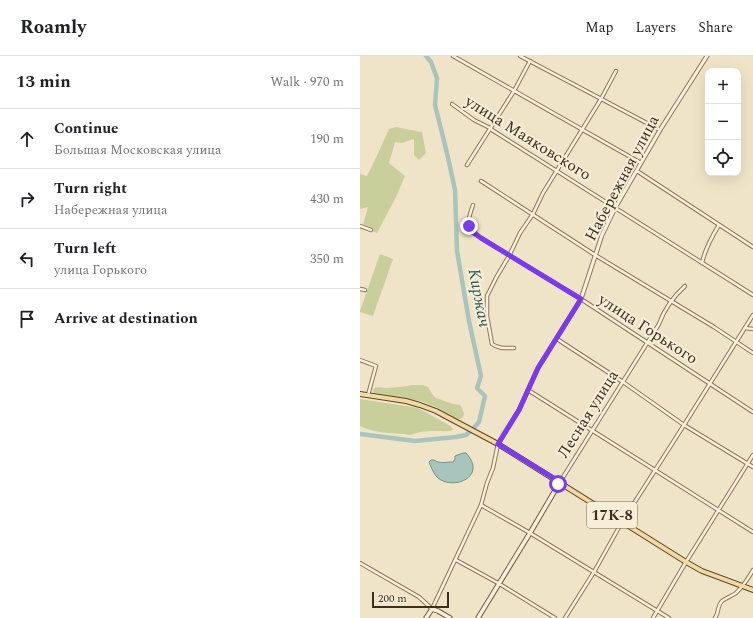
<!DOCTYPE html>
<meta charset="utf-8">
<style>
:root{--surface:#fff;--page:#f2f2f2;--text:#202124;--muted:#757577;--line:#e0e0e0}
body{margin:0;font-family:Spectral,serif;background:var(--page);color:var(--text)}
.controls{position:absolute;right:12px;top:12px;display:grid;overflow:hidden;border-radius:8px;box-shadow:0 4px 16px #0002}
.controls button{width:36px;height:36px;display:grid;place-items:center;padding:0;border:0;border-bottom:1px solid var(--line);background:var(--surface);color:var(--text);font:20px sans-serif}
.scale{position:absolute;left:12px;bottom:10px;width:77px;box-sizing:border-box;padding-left:4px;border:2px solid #3d2e20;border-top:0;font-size:11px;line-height:14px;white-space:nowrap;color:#3d2e20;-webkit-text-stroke:3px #f7eed8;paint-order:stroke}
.stop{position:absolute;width:12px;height:12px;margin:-9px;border:3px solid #7c3aed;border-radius:50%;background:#fff}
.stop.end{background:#7c3aed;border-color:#fff;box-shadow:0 1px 4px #0008}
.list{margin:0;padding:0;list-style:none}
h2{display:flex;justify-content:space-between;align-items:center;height:52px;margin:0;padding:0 16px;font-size:17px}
h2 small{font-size:13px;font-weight:400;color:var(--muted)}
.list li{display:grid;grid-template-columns:26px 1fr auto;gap:12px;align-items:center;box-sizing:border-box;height:60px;padding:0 16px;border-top:1px solid var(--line)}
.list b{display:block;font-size:15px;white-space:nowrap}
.list p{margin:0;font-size:13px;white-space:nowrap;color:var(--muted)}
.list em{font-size:13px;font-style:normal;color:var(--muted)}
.icon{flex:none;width:22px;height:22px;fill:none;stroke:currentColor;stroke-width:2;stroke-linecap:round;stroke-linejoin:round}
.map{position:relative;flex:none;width:393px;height:562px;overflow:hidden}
header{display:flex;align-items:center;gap:24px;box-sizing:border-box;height:56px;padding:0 20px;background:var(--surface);border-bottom:1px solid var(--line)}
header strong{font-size:19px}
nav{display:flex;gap:22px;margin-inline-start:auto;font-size:14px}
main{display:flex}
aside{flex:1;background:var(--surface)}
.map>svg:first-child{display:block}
</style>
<header>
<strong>Roamly</strong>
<nav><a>Map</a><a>Layers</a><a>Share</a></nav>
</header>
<main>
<aside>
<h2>13 min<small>Walk · 970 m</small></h2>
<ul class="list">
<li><svg class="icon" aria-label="ahead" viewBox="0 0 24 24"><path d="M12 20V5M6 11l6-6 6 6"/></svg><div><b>Continue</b><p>Большая Московская улица</p></div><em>190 m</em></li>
<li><svg class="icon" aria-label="right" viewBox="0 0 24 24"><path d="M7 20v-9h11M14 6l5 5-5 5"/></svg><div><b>Turn right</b><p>Набережная улица</p></div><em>430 m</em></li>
<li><svg class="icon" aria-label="left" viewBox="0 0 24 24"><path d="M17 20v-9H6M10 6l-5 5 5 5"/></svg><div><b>Turn left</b><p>улица Горького</p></div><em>350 m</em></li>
<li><svg class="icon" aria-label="arrive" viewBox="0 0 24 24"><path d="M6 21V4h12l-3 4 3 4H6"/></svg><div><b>Arrive at destination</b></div></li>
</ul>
</aside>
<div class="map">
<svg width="393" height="562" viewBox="0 0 393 562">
<rect width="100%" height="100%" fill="#f0e4c8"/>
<!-- green -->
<g fill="#c9cf9b">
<polygon points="36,71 62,76 66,97 59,104 54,99 54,83 42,87 35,86 29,107 45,120 36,141 17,177 3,169 8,151 0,153 0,118 7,120 15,104 29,73"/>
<polygon points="20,198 33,203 13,260 0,256 0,255"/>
<path d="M52,329h11l5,2 5,8 3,3 17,6 7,1 2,3 2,6 -1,3 -3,2h-3l-19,-11 -17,-7 -47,-8 -1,-2v-2c5,-3 8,-1 13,-1 9,-1 17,-1 26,-3z"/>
<path d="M0,343l58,9 34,19 1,3c-5,2 -8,1 -13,1 -6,0 -17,0 -23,2 -5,1 -7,3 -12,1 -16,-1 -31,-1 -45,-8z"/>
</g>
<!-- water -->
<path fill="#a9c4bc" stroke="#6f938a" d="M103,397h3c23,25 -16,39 -30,23 -3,-4 -5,-9 -7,-14l2,-2h3c5,4 12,2 19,2l2,-3v-3z"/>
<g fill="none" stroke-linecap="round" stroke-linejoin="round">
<!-- river -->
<polyline stroke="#a9c4bc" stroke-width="4.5" points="0,378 55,385 96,381 106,379 112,374 119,366 125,340 117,332 121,320 109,265 97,195 95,134 89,106 85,89 75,49 77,22 71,6 66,0"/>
<!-- minor casing -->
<g stroke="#8d765c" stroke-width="4.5">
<g id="minor">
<polyline points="93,0 281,107"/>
<polyline points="160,0 300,74"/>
<polyline points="92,48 114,64 130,72 132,74 393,239"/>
<polyline points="107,109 154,35 170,5"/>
<polyline points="277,115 393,191"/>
<polyline points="121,125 235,199 354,271 393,297"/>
<path d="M113,149c-6,17 -8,21 8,33l100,61 172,113"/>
<polyline points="0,170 11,174"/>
<path d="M342,207c3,-14 9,-25 17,-38"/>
<polyline points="0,233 5,234"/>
<polyline points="385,272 393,273"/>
<polyline points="197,283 263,326 324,369 393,411"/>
<path d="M154,292c-8,0 -15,1 -22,-4l-5,-28v-20l9,-18 13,-22 11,-23 13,-19 10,-21 58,-94 15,-28"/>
<polyline points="0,304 16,310 8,339"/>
<polyline points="168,334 393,476"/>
<path d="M200,426l99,-158c5,-14 15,-28 26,-38"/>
<polyline points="121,449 170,477 309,562"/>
<polyline points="96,504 138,527 195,562"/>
<polyline points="0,507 59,541 72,553 121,449 127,427 133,412 138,388"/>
<polyline points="205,562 234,516 262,466 324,369 393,259"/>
<polyline points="293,562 326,506 393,399"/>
<path d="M355,562c4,-5 2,-12 7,-17 4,-3 10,-5 14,-8 7,-7 12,-14 17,-23"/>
</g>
</g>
<!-- tertiary casing -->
<g stroke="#8d765c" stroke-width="5">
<polyline id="tertiary" points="138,388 159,354 178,312 221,243 242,179 255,152 300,74 347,0"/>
</g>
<!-- secondary casing -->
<g stroke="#6f573f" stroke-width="5.5">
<g id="secondary">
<polyline points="66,562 72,553 78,555 90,562"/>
<polyline points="118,562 170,477 200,426"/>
</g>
</g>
<!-- primary casing -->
<g stroke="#5b4430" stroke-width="6">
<polyline id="primary" points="0,338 46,345 60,349 76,355 138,388 326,506 342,515 393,534"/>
</g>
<!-- minor -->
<use href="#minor" stroke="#faf1dc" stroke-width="2.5"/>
<!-- tertiary -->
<use href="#tertiary" stroke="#faf1dc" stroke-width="3"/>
<!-- secondary -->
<use href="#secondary" stroke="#faf1dc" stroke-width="3.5"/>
<!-- primary -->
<use href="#primary" stroke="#f3d9a0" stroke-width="4"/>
</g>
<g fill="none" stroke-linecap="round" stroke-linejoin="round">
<!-- route -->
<polyline stroke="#7c3aed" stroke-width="5" points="109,170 112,176 121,182 221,243 178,312 159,354 138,388 200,426 198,428"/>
</g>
<g text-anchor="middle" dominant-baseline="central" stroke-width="4" stroke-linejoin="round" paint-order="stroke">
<!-- shield labels -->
<rect fill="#f7eed8" stroke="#756857" stroke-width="1" x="227" y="446" width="50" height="26" rx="3"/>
<g font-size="15" font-weight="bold" fill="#3d2e20">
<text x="252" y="459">17К-8</text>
</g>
<!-- street labels -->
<g font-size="16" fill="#3d2e20" stroke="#f7eed8">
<text transform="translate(168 82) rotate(32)">улица Маяковского</text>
<text transform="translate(262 122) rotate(-62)">Набережная улица</text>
<text transform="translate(288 273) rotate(33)">улица Горького</text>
<text transform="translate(228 358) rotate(-58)">Лесная улица</text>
</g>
<!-- water labels -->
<g font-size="17" font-style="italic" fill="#2f5d5a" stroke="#f7eed8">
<text transform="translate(119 242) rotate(79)">Киржач</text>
</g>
</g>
</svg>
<div class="controls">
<button>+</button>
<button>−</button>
<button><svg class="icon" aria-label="locate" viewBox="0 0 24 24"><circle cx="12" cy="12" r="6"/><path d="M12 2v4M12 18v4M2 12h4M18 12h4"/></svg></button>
</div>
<div class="scale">200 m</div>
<div class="stop" style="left:198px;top:428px"></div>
<div class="stop end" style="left:109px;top:170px"></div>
</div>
</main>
